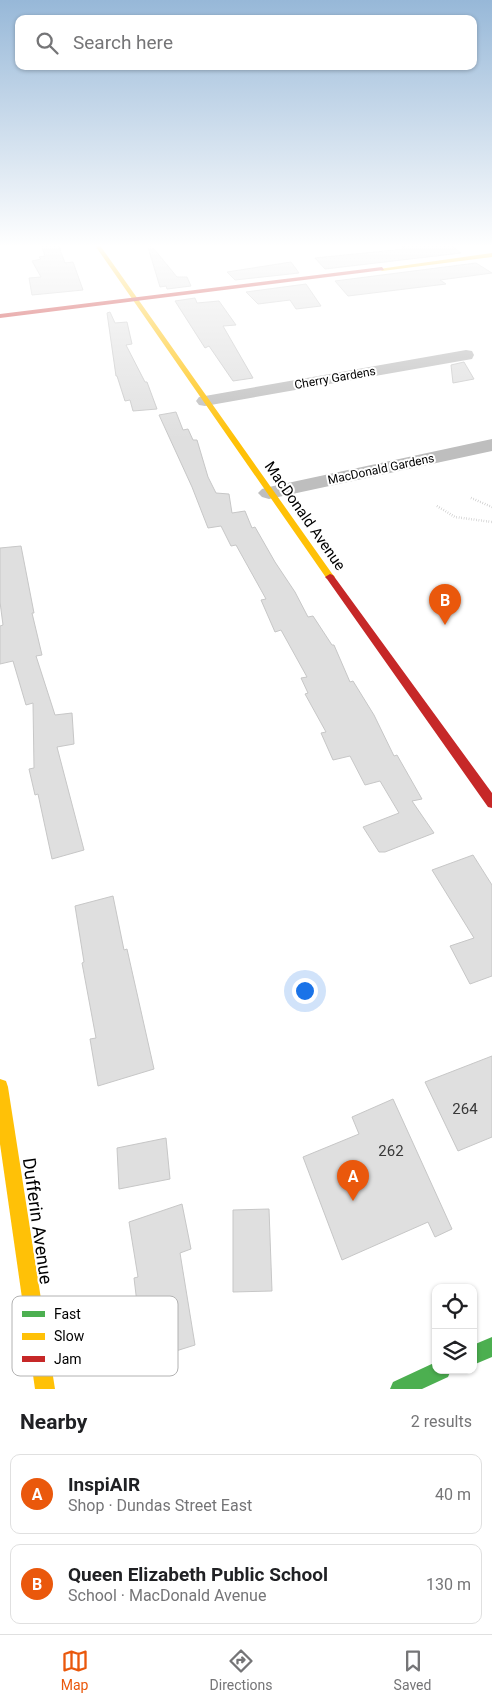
<!DOCTYPE html>
<meta charset="utf-8">
<style>
:root{--surface:#fff;--page:#f6f6f6;--text:#202124;--muted:#757577;--line:#e0e0e0;--accent:#ea580c}
body{margin:0;font-family:Roboto,sans-serif;background:var(--page);color:var(--text)}
.controls{position:absolute;right:15px;bottom:15px;display:grid;overflow:hidden;border-radius:10px;box-shadow:0 1px 4px #0004}
.controls button{width:45px;height:45px;display:grid;place-items:center;padding:0;border:0;border-bottom:1px solid var(--line);background:var(--surface);color:var(--text);font:25px sans-serif}
.you{position:absolute;left:304px;top:990px;width:18px;height:18px;margin:-12px;border:4px solid #fff;border-radius:50%;background:#1a73e8;box-shadow:0 0 0 8px #1a73e833}
.badge{display:grid;place-items:center;width:32px;height:32px;border-radius:50%;background:var(--accent);color:#fff;font-size:16px;font-weight:700}
.pin{position:absolute;translate:-50% -41px;filter:drop-shadow(0 1px 2px #0008)}
.pin::after{content:'';position:absolute;top:26px;width:18px;height:15px;background:inherit;clip-path:polygon(0 0,100% 0,50% 100%)}
.list{margin:0;padding:0;list-style:none}
h2{display:flex;justify-content:space-between;align-items:center;height:65px;margin:0;padding:0 20px;font-size:21px}
h2 small{font-size:16px;font-weight:400;color:var(--muted)}
.list li{display:grid;grid-template-columns:32px 1fr auto;gap:15px;align-items:center;box-sizing:border-box;height:80px;margin:0 10px 10px;padding:0 10px;border:1px solid var(--line);border-radius:10px}
.list b{display:block;font-size:19px;white-space:nowrap}
.list p{margin:0;font-size:16px;white-space:nowrap;color:var(--muted)}
.list em{font-size:16px;font-style:normal;color:var(--muted)}
.icon{flex:none;width:28px;height:28px;fill:none;stroke:currentColor;stroke-width:2;stroke-linecap:round;stroke-linejoin:round}
.map{position:relative;flex:none;width:492px;height:1389px;overflow:hidden}
.search{position:absolute;background:var(--surface);box-shadow:0 1px 4px #0004;left:15px;right:15px;top:15px;height:55px;display:flex;align-items:center;gap:12px;box-sizing:border-box;padding:0 18px;border-radius:10px;color:var(--muted);font-size:19px}
.sheet{height:245px;background:var(--surface)}
nav{display:flex;justify-content:space-around;align-items:center;box-sizing:border-box;height:70px;border-top:1px solid var(--line);background:var(--surface);font-size:14px;color:var(--muted)}
nav a{display:grid;justify-items:center;gap:2px}
nav .on{color:var(--accent)}
.map>svg:first-child{display:block}
</style>
<div class="map">
<svg width="492" height="1389" viewBox="0 0 492 1389">
<rect width="100%" height="100%" fill="#fff"/>
<!-- building -->
<g fill="#dfdfdf" stroke="#c7c7c7">
<polygon points="41,244 58,244 65,263 73,262 83,290 32,295 29,278 41,277 32,261 41,259 39,257 45,256"/>
<polygon points="147,244 150,244 177,277 187,277 191,286 167,289 166,286 160,287"/>
<polygon points="400,244 449,244 461,253 325,269 315,258 405,249"/>
<polygon points="291,262 299,273 235,280 227,272"/>
<polygon points="476,263 492,273 440,280 446,284 348,296 335,281"/>
<polygon points="306,284 321,306 296,309 290,300 258,304 246,292"/>
<polygon points="195,298 197,303 219,301 236,325 223,326 253,378 233,381 209,346 205,348 175,301"/>
<polygon points="110,312 115,323 127,322 132,344 126,345 145,382 147,382 157,409 133,411 130,400 125,401 117,376 116,376 107,313"/>
<polygon points="464,362 474,379 453,383 451,365"/>
<polygon points="176,412 183,430 188,429 193,440 197,440 208,477 216,493 229,494 232,513 245,511 252,528 255,527 275,562 295,592 308,617 313,616 332,645 334,645 350,682 353,681 374,715 394,756 397,755 422,799 412,801 434,833 385,852 379,852 363,827 399,813 380,781 365,785 350,756 333,760 321,733 326,732 305,694 308,693 301,678 307,677 281,630 275,632 261,600 266,599 236,545 231,546 221,526 208,528 192,487 159,415"/>
<polygon points="21,546 34,613 32,613 42,655 36,656 55,715 72,713 74,744 57,747 84,850 52,859 38,794 35,795 29,769 34,768 33,703 26,705 13,661 0,664 0,626 3,625 0,602 0,548"/>
<polygon points="473,855 492,885 492,976 470,984 450,946 474,938 432,870"/>
<polygon points="113,896 124,950 127,949 154,1069 98,1086 90,1039 96,1038 82,963 84,962 75,906"/>
<polygon points="492,1056 492,1137 458,1151 425,1082"/>
<polygon points="393,1099 452,1229 435,1237 428,1222 342,1260 303,1157 359,1134 352,1117"/>
<polygon points="166,1138 170,1179 119,1189 117,1148"/>
<polygon points="182,1204 191,1249 180,1253 195,1345 144,1361 134,1278 138,1277 129,1222"/>
<polygon points="269,1209 272,1291 233,1292 233,1210"/>
</g>
<g fill="none" stroke-linecap="round" stroke-linejoin="round">
<!-- path -->
<g stroke="#b9b9b9" stroke-width="2.5" stroke-dasharray="0.5 2" stroke-linecap="butt">
<polyline points="471,498 492,507"/>
<polyline points="437,506 455,517 492,522"/>
</g>
<!-- street -->
<g fill="#bebebe" fill-rule="evenodd">
<polygon points="466,350 472,351 474,355 472,359 205,406 199,405 196,401 199,397 205,396"/>
<polygon points="492,439 492,451 269,499 262,497 258,493 262,489 269,487"/>
</g>
<!-- fast -->
<g fill="#4caf50" fill-rule="evenodd">
<polygon points="492,1337 492,1357 473,1365 473,1345"/>
<polygon points="436,1362 436,1370 451,1370 448,1377 422,1389 390,1389 393,1382"/>
</g>
<!-- slow -->
<g fill="#ffc107" fill-rule="evenodd">
<polygon points="94,244 99,244 333,575 335,577 333,579 327,579"/>
<polygon points="492,253 492,257 382,271 379,269"/>
<polygon points="0,1079 6,1081 8,1087 55,1389 35,1389 0,1144"/>
</g>
<!-- jam -->
<g fill="#c62828" fill-rule="evenodd">
<polygon points="382,267 384,270 0,318 0,314"/>
<polygon points="330,574 333,575 492,793 492,808 488,807 327,579 325,577"/>
</g>
</g>
<!-- sky -->
<linearGradient id="sky" x2="0" y2="1"><stop stop-color="#97b8d8"/><stop offset="0.56" stop-color="#fff"/><stop offset="1" stop-color="#fff" stop-opacity="0"/></linearGradient>
<rect width="492" height="439" fill="url(#sky)"/>
<g text-anchor="middle" dominant-baseline="central" stroke-width="4" stroke-linejoin="round" paint-order="stroke">
<!-- far-street labels -->
<g font-size="12" fill="#000" stroke="#fff">
<text transform="translate(335 378) rotate(-10)">Cherry Gardens</text>
<text transform="translate(381 469) rotate(-12)">MacDonald Gardens</text>
</g>
<!-- street labels -->
<g font-size="15" fill="#000" stroke="#fff">
<text transform="translate(305 516) rotate(55)">MacDonald Avenue</text>
</g>
<!-- near-number labels -->
<g font-size="15" fill="#383838">
<text x="465" y="1109">264</text>
<text x="391" y="1151">262</text>
</g>
<!-- near-street labels -->
<g font-size="18" fill="#000" stroke="#fff">
<text transform="translate(38 1221) rotate(82)">Dufferin Avenue</text>
</g>
</g>
<!-- legend -->
<rect x="12" y="1296" width="166" height="80" rx="8" fill="#fff" stroke="#b2b2b2" stroke-width="1"/>
<rect x="22" y="1311" width="23" height="6" fill="#4caf50"/>
<rect x="22" y="1333" width="23" height="7" fill="#ffc107"/>
<rect x="22" y="1356" width="23" height="6" fill="#c62828"/>
<g font-size="14" fill="#000">
<text x="54" y="1319">Fast</text>
<text x="54" y="1341">Slow</text>
<text x="54" y="1364">Jam</text>
</g>
</svg>
<div class="controls">
<button><svg class="icon" aria-label="locate" viewBox="0 0 24 24"><circle cx="12" cy="12" r="6"/><path d="M12 2v4M12 18v4M2 12h4M18 12h4"/></svg></button>
<button><svg class="icon" aria-label="layers" viewBox="0 0 24 24"><path d="M12 4l9 5-9 5-9-5zM3 14l9 5 9-5"/></svg></button>
</div>
<div class="you"></div>
<div class="pin badge" style="left:353px;top:1201px">A</div>
<div class="pin badge" style="left:445px;top:625px">B</div>
<div class="search"><svg class="icon" aria-label="search" viewBox="0 0 24 24"><circle cx="10" cy="10" r="6"/><path d="M15 15l6 6"/></svg>Search here</div>
</div>
<section class="sheet">
<h2>Nearby<small>2 results</small></h2>
<ul class="list">
<li><span class="badge">A</span><div><b>InspiAIR</b><p>Shop · Dundas Street East</p></div><em>40 m</em></li>
<li><span class="badge">B</span><div><b>Queen Elizabeth Public School</b><p>School · MacDonald Avenue</p></div><em>130 m</em></li>
</ul>
</section>
<nav>
<a class="on"><svg class="icon" aria-label="map" viewBox="0 0 24 24"><path d="M3 6l6-2 6 2 6-2v14l-6 2-6-2-6 2zM9 4v14M15 6v14"/></svg>Map</a>
<a><svg class="icon" aria-label="directions" viewBox="0 0 24 24"><path d="M12 3l9 9-9 9-9-9zM9 14v-3h6M13 9l2 2-2 2"/></svg>Directions</a>
<a><svg class="icon" aria-label="saved" viewBox="0 0 24 24"><path d="M7 4h10v16l-5-4-5 4z"/></svg>Saved</a>
</nav>
